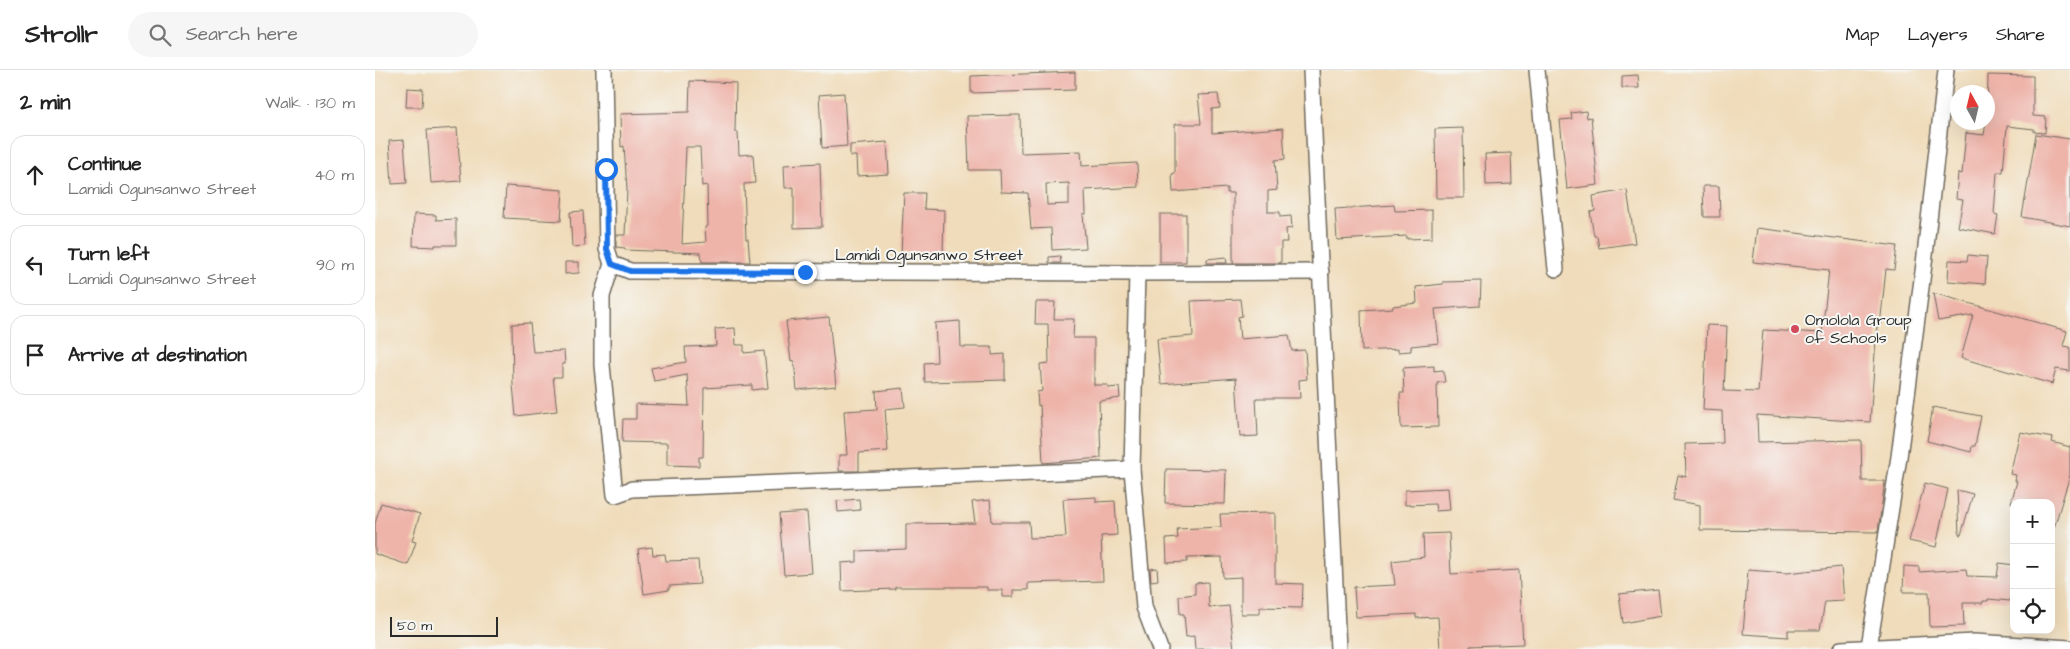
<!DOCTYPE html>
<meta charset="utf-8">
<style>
:root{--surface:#fff;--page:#f6f6f6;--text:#222;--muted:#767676;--line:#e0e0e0}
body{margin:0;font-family:"Architects Daughter",sans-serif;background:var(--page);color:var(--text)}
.controls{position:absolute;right:15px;bottom:15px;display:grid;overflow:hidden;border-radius:10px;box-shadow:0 5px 20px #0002}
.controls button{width:45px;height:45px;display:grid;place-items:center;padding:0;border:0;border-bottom:1px solid var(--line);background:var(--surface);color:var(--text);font:25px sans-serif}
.compass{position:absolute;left:1575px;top:15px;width:45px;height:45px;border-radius:50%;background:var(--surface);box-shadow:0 5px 20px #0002;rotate:352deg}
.scale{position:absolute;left:15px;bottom:12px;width:108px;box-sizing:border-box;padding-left:5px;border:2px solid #2b2b2b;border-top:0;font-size:14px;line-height:18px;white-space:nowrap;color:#2b2b2b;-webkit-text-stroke:4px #f6f6f2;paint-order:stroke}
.stop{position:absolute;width:15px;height:15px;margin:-11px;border:4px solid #1a73e8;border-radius:50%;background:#fff}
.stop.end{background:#1a73e8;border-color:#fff;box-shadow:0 1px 5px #0008}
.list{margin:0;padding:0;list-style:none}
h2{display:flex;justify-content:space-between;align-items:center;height:65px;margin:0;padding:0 20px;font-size:21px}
h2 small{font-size:16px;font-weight:400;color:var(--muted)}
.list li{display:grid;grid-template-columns:32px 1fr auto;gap:15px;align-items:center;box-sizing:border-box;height:80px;margin:0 10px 10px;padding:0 10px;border:1px solid var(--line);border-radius:15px}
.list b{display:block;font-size:19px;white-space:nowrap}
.list p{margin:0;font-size:16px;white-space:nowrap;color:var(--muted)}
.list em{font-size:16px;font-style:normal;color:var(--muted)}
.icon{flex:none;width:28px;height:28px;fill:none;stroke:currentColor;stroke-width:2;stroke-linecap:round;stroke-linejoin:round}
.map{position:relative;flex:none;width:1695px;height:579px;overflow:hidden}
header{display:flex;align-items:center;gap:30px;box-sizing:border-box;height:70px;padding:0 25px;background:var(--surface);border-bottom:1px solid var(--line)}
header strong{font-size:24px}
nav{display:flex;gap:28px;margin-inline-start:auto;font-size:18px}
.search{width:350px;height:45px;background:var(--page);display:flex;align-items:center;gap:12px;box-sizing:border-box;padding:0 18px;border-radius:28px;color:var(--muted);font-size:19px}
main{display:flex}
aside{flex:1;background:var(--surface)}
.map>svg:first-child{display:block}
</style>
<header>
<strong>Strollr</strong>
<div class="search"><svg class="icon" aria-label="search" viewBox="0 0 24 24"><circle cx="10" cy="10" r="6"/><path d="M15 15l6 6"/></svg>Search here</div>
<nav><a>Map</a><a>Layers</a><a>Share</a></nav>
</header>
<main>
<aside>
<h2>2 min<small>Walk · 130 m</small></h2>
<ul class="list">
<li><svg class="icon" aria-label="ahead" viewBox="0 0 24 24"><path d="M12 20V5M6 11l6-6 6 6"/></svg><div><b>Continue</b><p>Lamidi Ogunsanwo Street</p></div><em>40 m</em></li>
<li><svg class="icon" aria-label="left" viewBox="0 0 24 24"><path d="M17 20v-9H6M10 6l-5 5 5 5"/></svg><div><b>Turn left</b><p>Lamidi Ogunsanwo Street</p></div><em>90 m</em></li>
<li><svg class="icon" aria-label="arrive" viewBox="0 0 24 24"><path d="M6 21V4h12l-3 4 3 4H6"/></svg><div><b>Arrive at destination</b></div></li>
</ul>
</aside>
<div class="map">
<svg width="1695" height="579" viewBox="0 0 1695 579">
<rect width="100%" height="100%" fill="#f6f6f2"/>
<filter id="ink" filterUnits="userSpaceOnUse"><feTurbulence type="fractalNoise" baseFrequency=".02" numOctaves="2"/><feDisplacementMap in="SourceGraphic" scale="10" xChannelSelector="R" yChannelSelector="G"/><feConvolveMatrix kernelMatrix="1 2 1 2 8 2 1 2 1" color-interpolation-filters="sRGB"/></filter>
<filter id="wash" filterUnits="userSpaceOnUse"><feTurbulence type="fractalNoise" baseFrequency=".0096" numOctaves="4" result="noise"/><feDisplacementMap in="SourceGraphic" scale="20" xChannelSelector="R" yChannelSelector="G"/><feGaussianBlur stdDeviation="1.12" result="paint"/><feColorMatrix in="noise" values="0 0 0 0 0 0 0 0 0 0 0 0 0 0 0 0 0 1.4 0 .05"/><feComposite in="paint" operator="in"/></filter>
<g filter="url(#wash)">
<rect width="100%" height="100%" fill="#f0dcba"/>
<g id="blocks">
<!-- building -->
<g fill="#eeb3a9" fill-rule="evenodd">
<polygon points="700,2 700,20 596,23 596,6"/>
<polygon points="1263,5 1264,18 1247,18 1247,6"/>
<polygon points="1613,5 1658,6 1658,46 1671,47 1670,63 1659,62 1659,59 1632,56 1628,102 1622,102 1619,144 1623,145 1620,164 1583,157 1588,130 1581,129 1583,103 1587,104 1591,63 1609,65 1611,52 1612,52"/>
<path d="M315,11l46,2 -1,49h3l1,23 14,-1 2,29 -11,1 2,55h2l2,23h-48l-1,-9 -76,-3v-2l-9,-1v-12h9l2,-46 -3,-43 -3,1 -1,-33 69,-2zM311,77h14l2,39 5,-1 1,41 -3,1 1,15 -24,2z"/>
<polygon points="32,18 48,19 47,37 31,37"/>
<polygon points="469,23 472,76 447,78 444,25"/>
<polygon points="843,24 845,38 837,39 837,63 908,58 910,89 900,90 902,120 893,121 893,142 905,142 905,147 916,146 917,158 911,159 912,172 906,172 906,193 858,193 858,123 852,123 852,118 798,122 797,104 800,103 800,54 826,54 823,25"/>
<polygon points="1211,41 1212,48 1216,47 1223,115 1192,119 1185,50 1197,49 1196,43"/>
<path d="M645,45l1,38 60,-2 1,15 55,-3 1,24 -53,3 1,24h-3l3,34 -34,2 -1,-22 -20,1 -3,-36 -27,-1 -1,-22h-31l-2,-54zM694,113v21l-22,1 -1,-21z"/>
<polygon points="82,58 86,111 56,113 52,60"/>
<polygon points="1088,58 1089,128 1061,128 1060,59"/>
<polygon points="1661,64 1695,69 1695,156 1647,147"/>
<polygon points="29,70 32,113 17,114 14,71"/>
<polygon points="512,72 514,104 482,106 481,86 475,86 475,75"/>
<polygon points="1136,83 1137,114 1111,115 1110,84"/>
<polygon points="445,93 447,157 419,158 419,117 410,118 409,95"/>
<polygon points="131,116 188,120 186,151 129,148"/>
<polygon points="1328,116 1344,116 1345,147 1329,147"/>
<polygon points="1252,120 1260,173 1224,178 1222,166 1219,166 1215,142 1220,141 1218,126"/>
<polygon points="529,123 550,123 549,139 569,140 568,184 526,183"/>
<polygon points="1019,135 1020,141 1057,140 1057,168 1032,169 1032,166 962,170 960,139"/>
<polygon points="208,141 210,176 197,177 195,142"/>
<polygon points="39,144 61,145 61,150 81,149 81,175 60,175 60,177 38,176"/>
<rect x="785" y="144" width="26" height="48"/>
<polygon points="1382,158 1522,176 1519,200 1511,199 1505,256 1502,256 1495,352 1382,345 1383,372 1486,370 1487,411 1510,411 1503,462 1325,460 1325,435 1298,430 1303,405 1311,407 1310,374 1348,373 1347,341 1328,340 1332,255 1352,256 1349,321 1383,322 1388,260 1447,263 1454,200 1378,192"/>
<polygon points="1593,185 1612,187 1610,214 1573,211 1574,190 1592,191"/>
<polygon points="685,186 686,193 674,193 674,187"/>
<polygon points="851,187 852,193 832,193 832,189"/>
<polygon points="190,192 204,192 204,203 190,204"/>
<polygon points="1106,211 1105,236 1060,239 1064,273 1036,276 1036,281 1023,282 1023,279 987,281 986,240 1018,238 1018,236 1042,233 1041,217 1068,214 1068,212"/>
<polygon points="1558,223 1692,261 1688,276 1695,277 1695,301 1681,299 1677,314 1586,288 1598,245 1563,251"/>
<polygon points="865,229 867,246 863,247 865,269 914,265 917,281 930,280 932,309 924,310 925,328 881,328 883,366 865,367 861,308 786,314 782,269 818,266 816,231"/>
<polygon points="661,232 680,232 679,249 699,249 698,268 719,268 719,315 733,315 733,318 744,317 745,328 724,331 726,388 668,393 665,335 663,336 662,322 667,321 665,294 674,293 673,254 660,254"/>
<polygon points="454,247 461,316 422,320 419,290 416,291 411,251"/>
<polygon points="585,251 586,277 617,277 617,285 630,284 630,310 550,312 549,293 562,292 560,253"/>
<polygon points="155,253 158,282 189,281 190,294 187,294 187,307 178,307 182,341 141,346 138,315 137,254"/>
<polygon points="360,258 361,275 369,275 369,283 389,281 393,318 377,320 377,315 329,318 328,387 324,387 324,396 292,395 292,373 247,372 248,349 261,349 261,334 314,336 312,305 279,311 276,298 311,292 310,277 341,276 340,259"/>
<polygon points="1059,296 1059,301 1068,300 1070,312 1062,313 1063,357 1026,358 1025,323 1029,323 1028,298"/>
<polygon points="528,318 530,337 510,339 513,381 484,383 484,401 464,401 464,385 472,385 469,341 502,339 501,321"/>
<polygon points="1558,337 1606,346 1600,376 1597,376 1596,382 1552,371"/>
<polygon points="1645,362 1678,368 1677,372 1695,377 1695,405 1679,458 1676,458 1676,433 1636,433 1642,411 1640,411 1641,405 1635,404"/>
<polygon points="791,399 851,400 850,434 790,433"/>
<polygon points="1550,413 1573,419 1561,477 1534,471"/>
<polygon points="1073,418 1075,440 1061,441 1060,434 1030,435 1030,420"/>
<polygon points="1582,420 1598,424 1586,465 1584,464"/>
<polygon points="721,427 721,432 740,431 742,465 726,466 728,511 653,513 653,520 638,520 638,527 627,527 627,520 612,520 612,517 520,517 520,519 467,521 466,493 482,492 482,481 531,479 531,454 600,453 597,432 615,430 617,452 654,452 655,468 691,467 688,429"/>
<polygon points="484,429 485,440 463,442 462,431"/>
<polygon points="6,433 45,444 37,471 41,472 33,495 0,484 0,454"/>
<polygon points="432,442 437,503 409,505 404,444"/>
<polygon points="900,443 900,513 928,514 927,538 885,537 885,544 866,544 866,507 848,508 847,487 812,488 812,492 792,493 791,469 803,468 802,459 846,457 845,444"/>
<polygon points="1074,463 1076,504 1144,500 1148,574 1095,576 1095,579 1065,579 1063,547 1041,548 1041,544 981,547 979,517 1020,515 1017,491 1049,487 1048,464"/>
<polygon points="277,477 278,485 290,484 291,491 323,490 325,514 294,516 294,520 269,524 263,479"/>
<polygon points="1624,493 1639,495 1635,531 1613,529 1613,531 1608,531 1608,533 1588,533 1589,556 1555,557 1554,522 1528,522 1529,496 1544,497 1544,502 1591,499 1592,506 1622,507"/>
<polygon points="1466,497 1469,531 1450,532 1445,560 1413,560 1413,567 1368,564 1373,500 1412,503"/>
<polygon points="782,498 783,510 776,511 775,499"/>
<polygon points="833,512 834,538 854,536 859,579 820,579 819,566 811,567 809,544 805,544 804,526 820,524 820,513"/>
<polygon points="1283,520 1286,546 1248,553 1244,524"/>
</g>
</g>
</g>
<g filter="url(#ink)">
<use href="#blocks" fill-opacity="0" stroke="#70695d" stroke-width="1"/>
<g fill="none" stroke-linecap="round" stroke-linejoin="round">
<!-- street casing -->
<g stroke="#70695d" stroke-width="18">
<g id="street">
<polyline points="229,0 232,179 237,194 255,201 762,203 946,202"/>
<polyline points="936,0 963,579"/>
<polyline points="1162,0 1181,199"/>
<polyline points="237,194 227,226 227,295 240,425 257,419 757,399"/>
<polyline points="762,203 757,399 769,537 785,579"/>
<polyline points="1494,577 1524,387 1549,194 1571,0"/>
<polyline points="1466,579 1599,572 1695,578"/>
</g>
</g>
<!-- street -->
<use href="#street" stroke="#fff" stroke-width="15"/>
</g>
</g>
<g fill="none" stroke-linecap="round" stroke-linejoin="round" filter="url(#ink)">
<!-- route -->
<polyline stroke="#1a73e8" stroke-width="6" points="231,99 232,179 237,194 255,201 430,202"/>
</g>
<!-- markers -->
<circle fill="#d1495b" stroke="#f6f6f2" stroke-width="2" cx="1420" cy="259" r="5"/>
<g text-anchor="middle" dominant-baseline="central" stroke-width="4" stroke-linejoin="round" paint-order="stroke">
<!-- street labels -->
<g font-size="16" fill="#2b2b2b" stroke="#f6f6f2">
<text x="554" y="185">Lamidi Ogunsanwo Street</text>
</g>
<!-- poi labels -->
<g font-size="16" fill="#2b2b2b" stroke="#f6f6f2" text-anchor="start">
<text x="1430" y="250">Omolola Group<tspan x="1430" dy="18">of Schools</tspan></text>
</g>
</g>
</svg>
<div class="controls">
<button>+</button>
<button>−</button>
<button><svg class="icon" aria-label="locate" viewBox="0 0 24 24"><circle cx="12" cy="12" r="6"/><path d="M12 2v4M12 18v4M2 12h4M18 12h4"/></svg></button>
</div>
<svg class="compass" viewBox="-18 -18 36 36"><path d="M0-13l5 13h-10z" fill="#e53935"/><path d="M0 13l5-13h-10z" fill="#767676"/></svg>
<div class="scale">50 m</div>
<div class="stop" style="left:231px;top:99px"></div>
<div class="stop end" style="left:430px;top:202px"></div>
</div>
</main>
